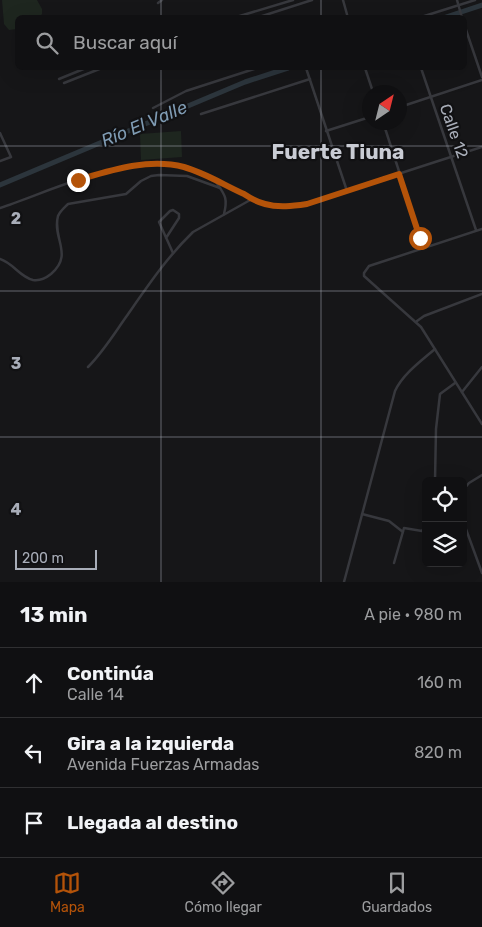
<!DOCTYPE html>
<html lang="es">
<meta charset="utf-8">
<style>
:root{--surface:#101012;--page:#19191b;--text:#f1f3f6;--muted:#9c9d9f;--line:#303032;--accent:#b45309}
body{margin:0;font-family:Rubik,sans-serif;background:var(--page);color:var(--text)}
.controls{position:absolute;right:15px;bottom:15px;display:grid;overflow:hidden;border-radius:8px;box-shadow:0 5px 20px #0002}
.controls button{width:45px;height:45px;display:grid;place-items:center;padding:0;border:0;border-bottom:1px solid var(--line);background:var(--surface);color:var(--text);font:25px sans-serif}
.compass{position:absolute;left:362px;top:85px;width:45px;height:45px;border-radius:50%;background:var(--surface);box-shadow:0 5px 20px #0002;rotate:35deg}
.scale{position:absolute;left:15px;bottom:12px;width:82px;box-sizing:border-box;padding-left:5px;border:2px solid #a8adb8;border-top:0;font-size:14px;line-height:18px;white-space:nowrap;color:#a8adb8;-webkit-text-stroke:4px #111113;paint-order:stroke}
.stop{position:absolute;width:15px;height:15px;margin:-11px;border:4px solid #b45309;border-radius:50%;background:#fff}
.stop.end{background:#b45309;border-color:#fff;box-shadow:0 1px 5px #0008}
.list{margin:0;padding:0;list-style:none}
h2{display:flex;justify-content:space-between;align-items:center;height:65px;margin:0;padding:0 20px;font-size:21px}
h2 small{font-size:16px;font-weight:400;color:var(--muted)}
.list li{display:grid;grid-template-columns:32px 1fr auto;gap:15px;align-items:center;box-sizing:border-box;height:70px;padding:0 20px;border-top:1px solid var(--line)}
.list b{display:block;font-size:19px;white-space:nowrap}
.list p{margin:0;font-size:16px;white-space:nowrap;color:var(--muted)}
.list em{font-size:16px;font-style:normal;color:var(--muted)}
.icon{flex:none;width:28px;height:28px;fill:none;stroke:currentColor;stroke-width:2;stroke-linecap:round;stroke-linejoin:round}
.map{position:relative;flex:none;width:482px;height:582px;overflow:hidden}
.search{position:absolute;background:var(--surface);box-shadow:0 5px 20px #0002;left:15px;right:15px;top:15px;height:55px;display:flex;align-items:center;gap:12px;box-sizing:border-box;padding:0 18px;border-radius:8px;color:var(--muted);font-size:19px}
.sheet{height:275px;background:var(--surface)}
nav{display:flex;justify-content:space-around;align-items:center;box-sizing:border-box;height:70px;border-top:1px solid var(--line);background:var(--surface);font-size:14px;color:var(--muted)}
nav a{display:grid;justify-items:center;gap:2px}
nav .on{color:var(--accent)}
.map>svg:first-child{display:block}
</style>
<div class="map">
<svg width="482" height="582" viewBox="0 0 482 582">
<rect width="100%" height="100%" fill="#161618"/>
<!-- green -->
<g fill="#1e261f">
<polygon points="2,0 37,0 42,9 42,14 39,17 18,18 17,29 9,30 4,24"/>
<polygon points="181,131 182,157 141,160 140,134"/>
</g>
<g fill="none" stroke-linecap="round" stroke-linejoin="round">
<!-- river -->
<g stroke="#2c353c" stroke-width="5">
<polyline points="443,18 482,5"/>
<polyline points="0,185 245,82 288,68"/>
</g>
<!-- street -->
<g stroke="#37383d" stroke-width="2.5">
<polyline points="343,0 348,18"/>
<polyline points="457,0 462,18"/>
<polyline points="158,3 162,0"/>
<polyline points="233,18 293,0"/>
<polyline points="256,18 312,0"/>
<polyline points="418,18 475,0"/>
<polyline points="464,24 482,77"/>
<polyline points="306,68 347,191"/>
<polyline points="365,68 373,92"/>
<polyline points="421,68 476,230"/>
<polyline points="59,79 86,68"/>
<polyline points="64,83 102,68"/>
<polyline points="400,107 482,80"/>
<polyline points="153,108 186,91 257,68"/>
<polyline points="201,114 310,79"/>
<polyline points="383,122 424,248"/>
<polyline points="326,131 370,117"/>
<polyline points="0,133 11,157 0,161"/>
<path d="M216,182c9,13 12,16 8,32"/>
<path d="M0,208c52,-17 130,-57 186,-40 35,11 66,40 105,38 23,-1 50,-13 72,-20 40,-14 79,-26 119,-39"/>
<polyline points="482,229 369,266 364,273 364,276 421,327 482,424"/>
<polyline points="166,238 179,218 179,214 173,210 170,211 159,222 173,253"/>
<path d="M0,259c13,4 20,18 33,21 6,1 13,-2 18,-6 23,-20 1,-35 7,-58 2,-5 6,-8 10,-12l58,-10 15,-13 10,-5 8,-1 28,1 33,12"/>
<polyline points="417,321 424,316 482,294"/>
<path d="M88,367c15,-15 26,-33 38,-50 21,-30 41,-60 67,-85l59,-33"/>
<polyline points="462,392 482,367"/>
<polyline points="435,481 436,429 440,394 455,383"/>
<polyline points="463,490 469,483 482,475"/>
<polyline points="362,514 389,521 403,532"/>
<polyline points="463,521 482,573"/>
<polyline points="394,563 404,528 422,531 426,524"/>
<path d="M344,582l51,-191c8,-17 26,-30 40,-42"/>
</g>
</g>
<g fill="none" stroke-linecap="round" stroke-linejoin="round">
<!-- route -->
<path stroke="#b45309" stroke-width="6" d="M78,180c34,-10 70,-22 106,-13 21,6 40,18 60,27 6,4 13,8 21,10 14,4 28,2 42,0l92,-30 21,64"/>
</g>
<!-- grid -->
<path fill="none" stroke="#a8adb8" stroke-width="1" stroke-opacity="0.55" d="M161,0v18M321,0v18M161,68v514M321,68v514M0,146h482M0,291h482M0,437h482"/>
<g text-anchor="middle" dominant-baseline="central" stroke-width="4.5" stroke-linejoin="round" paint-order="stroke">
<!-- street labels -->
<g font-size="16" fill="#a8adb8" stroke="#111113">
<text transform="translate(454 131) rotate(71)">Calle 12</text>
</g>
<!-- water labels -->
<g font-size="18" font-style="italic" fill="#7f9bb3" stroke="#111113">
<text transform="translate(144 124) rotate(-23)">Río El Valle</text>
</g>
<!-- district labels -->
<g font-size="21" font-weight="bold" fill="#c9ccd4" stroke="#111113">
<text x="338" y="151">Fuerte Tiuna</text>
</g>
</g>
<g font-size="16" text-anchor="middle" font-weight="bold" fill="#a8adb8" stroke="#111113" stroke-width="4.5" stroke-linejoin="round" paint-order="stroke">
<text x="16" y="224">2</text>
<text x="16" y="369">3</text>
<text x="16" y="515">4</text>
</g>
</svg>
<div class="controls">
<button><svg class="icon" aria-label="locate" viewBox="0 0 24 24"><circle cx="12" cy="12" r="6"/><path d="M12 2v4M12 18v4M2 12h4M18 12h4"/></svg></button>
<button><svg class="icon" aria-label="layers" viewBox="0 0 24 24"><path d="M12 4l9 5-9 5-9-5zM3 14l9 5 9-5"/></svg></button>
</div>
<svg class="compass" viewBox="-18 -18 36 36"><path d="M0-13l5 13h-10z" fill="#e53935"/><path d="M0 13l5-13h-10z" fill="#9c9d9f"/></svg>
<div class="scale">200 m</div>
<div class="stop" style="left:420px;top:238px"></div>
<div class="stop end" style="left:78px;top:180px"></div>
<div class="search"><svg class="icon" aria-label="search" viewBox="0 0 24 24"><circle cx="10" cy="10" r="6"/><path d="M15 15l6 6"/></svg>Buscar aquí</div>
</div>
<section class="sheet">
<h2>13 min<small>A pie · 980 m</small></h2>
<ul class="list">
<li><svg class="icon" aria-label="ahead" viewBox="0 0 24 24"><path d="M12 20V5M6 11l6-6 6 6"/></svg><div><b>Continúa</b><p>Calle 14</p></div><em>160 m</em></li>
<li><svg class="icon" aria-label="left" viewBox="0 0 24 24"><path d="M17 20v-9H6M10 6l-5 5 5 5"/></svg><div><b>Gira a la izquierda</b><p>Avenida Fuerzas Armadas</p></div><em>820 m</em></li>
<li><svg class="icon" aria-label="arrive" viewBox="0 0 24 24"><path d="M6 21V4h12l-3 4 3 4H6"/></svg><div><b>Llegada al destino</b></div></li>
</ul>
</section>
<nav>
<a class="on"><svg class="icon" aria-label="map" viewBox="0 0 24 24"><path d="M3 6l6-2 6 2 6-2v14l-6 2-6-2-6 2zM9 4v14M15 6v14"/></svg>Mapa</a>
<a><svg class="icon" aria-label="directions" viewBox="0 0 24 24"><path d="M12 3l9 9-9 9-9-9zM9 14v-3h6M13 9l2 2-2 2"/></svg>Cómo llegar</a>
<a><svg class="icon" aria-label="saved" viewBox="0 0 24 24"><path d="M7 4h10v16l-5-4-5 4z"/></svg>Guardados</a>
</nav>
